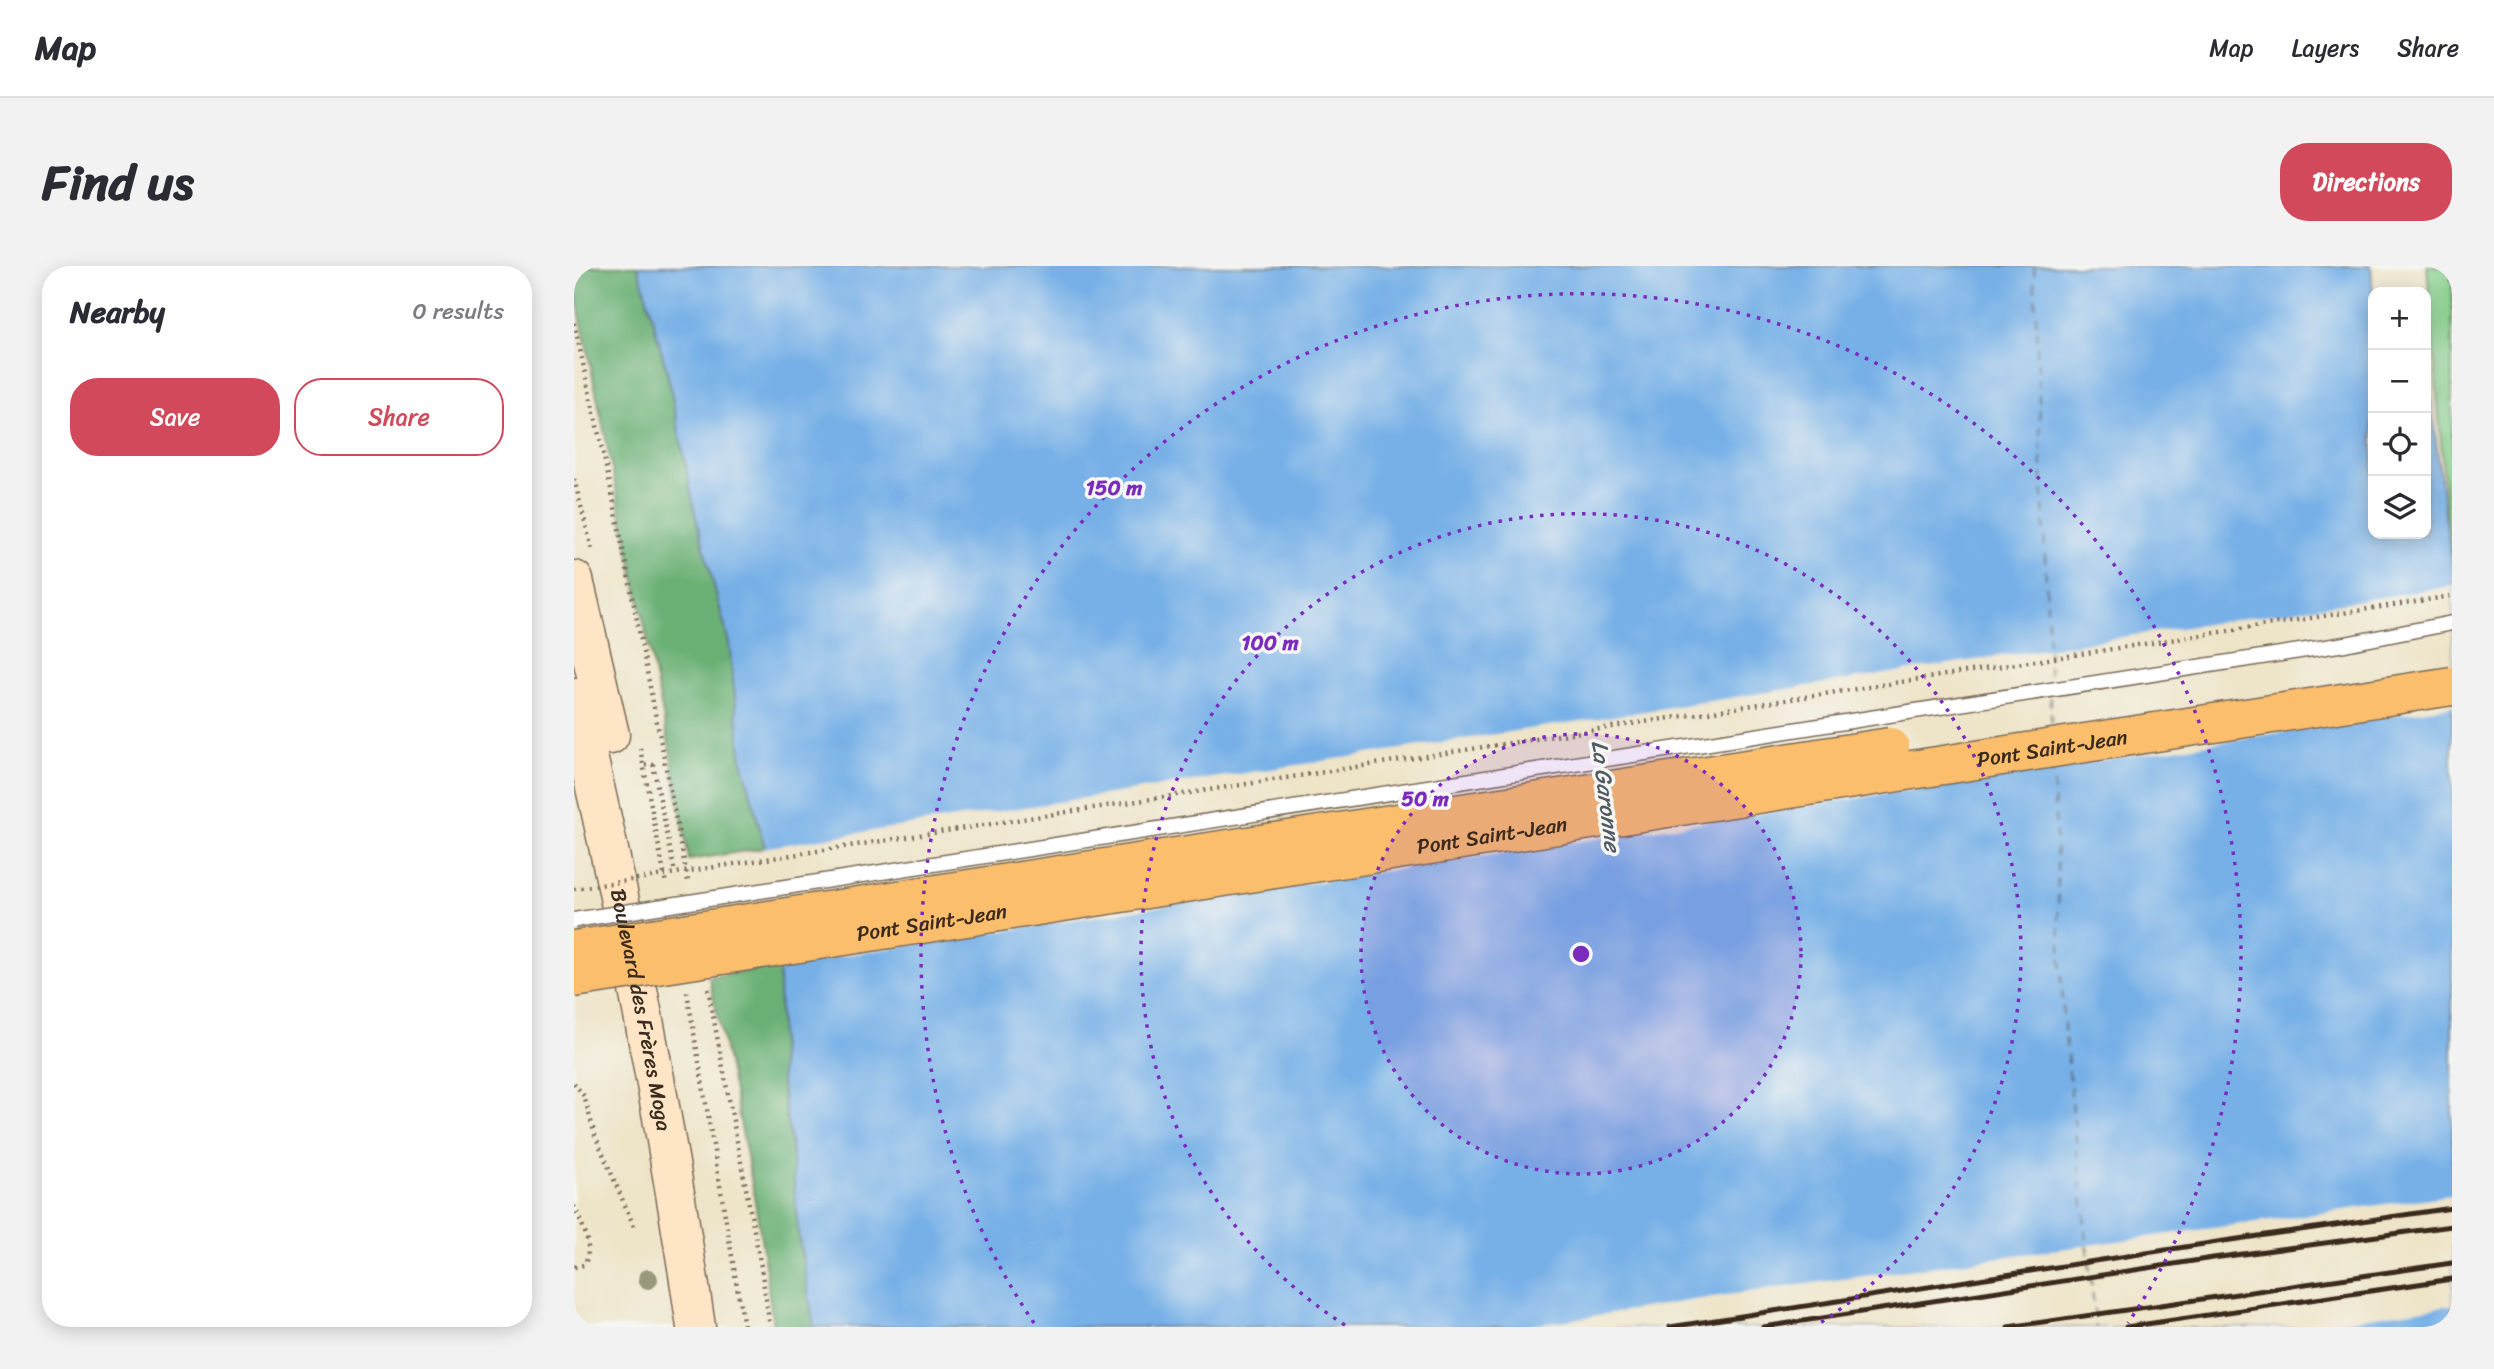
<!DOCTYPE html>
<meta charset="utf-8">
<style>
:root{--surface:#fff;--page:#f2f2f3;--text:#2b2b33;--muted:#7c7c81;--line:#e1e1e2;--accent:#d1495b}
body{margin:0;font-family:Sriracha,sans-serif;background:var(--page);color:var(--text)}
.controls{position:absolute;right:21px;top:21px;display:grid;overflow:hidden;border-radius:14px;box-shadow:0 4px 18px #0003}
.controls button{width:63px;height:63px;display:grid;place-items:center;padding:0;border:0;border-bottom:2px solid var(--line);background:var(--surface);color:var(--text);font:35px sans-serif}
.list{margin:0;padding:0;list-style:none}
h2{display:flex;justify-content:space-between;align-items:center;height:91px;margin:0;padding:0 28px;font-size:30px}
h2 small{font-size:23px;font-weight:400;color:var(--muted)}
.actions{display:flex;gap:14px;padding:21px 28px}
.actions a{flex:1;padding:16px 0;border:2px solid var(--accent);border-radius:28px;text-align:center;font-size:24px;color:var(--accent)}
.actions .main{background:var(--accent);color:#fff}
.icon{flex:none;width:38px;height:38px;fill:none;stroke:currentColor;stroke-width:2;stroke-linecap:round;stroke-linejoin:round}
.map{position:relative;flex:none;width:1878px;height:1061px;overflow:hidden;border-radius:28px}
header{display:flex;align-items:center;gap:42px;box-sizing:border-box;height:98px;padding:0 35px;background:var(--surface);border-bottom:2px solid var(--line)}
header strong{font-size:33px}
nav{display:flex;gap:38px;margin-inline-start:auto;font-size:24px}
.intro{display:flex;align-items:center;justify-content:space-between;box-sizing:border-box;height:168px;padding:0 42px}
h1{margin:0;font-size:49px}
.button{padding:18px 32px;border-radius:28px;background:var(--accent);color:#fff;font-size:24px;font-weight:700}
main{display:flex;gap:42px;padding:0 42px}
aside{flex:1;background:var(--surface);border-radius:28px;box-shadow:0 4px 18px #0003}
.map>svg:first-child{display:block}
</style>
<header>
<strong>Map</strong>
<nav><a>Map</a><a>Layers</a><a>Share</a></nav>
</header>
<div class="intro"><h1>Find us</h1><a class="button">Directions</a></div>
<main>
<aside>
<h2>Nearby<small>0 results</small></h2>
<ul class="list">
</ul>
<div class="actions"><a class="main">Save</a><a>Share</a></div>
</aside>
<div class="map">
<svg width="1878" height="1061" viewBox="0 0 1878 1061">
<rect width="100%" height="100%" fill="#f6f6f2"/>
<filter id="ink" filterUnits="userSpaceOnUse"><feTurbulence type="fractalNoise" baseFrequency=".0143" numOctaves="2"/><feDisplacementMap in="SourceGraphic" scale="14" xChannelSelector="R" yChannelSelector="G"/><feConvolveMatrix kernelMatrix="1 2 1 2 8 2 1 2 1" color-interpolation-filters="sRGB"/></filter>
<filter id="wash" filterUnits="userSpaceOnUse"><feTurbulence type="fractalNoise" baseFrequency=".00686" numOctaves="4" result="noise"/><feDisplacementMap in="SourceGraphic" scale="28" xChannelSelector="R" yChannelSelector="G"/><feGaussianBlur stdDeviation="1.57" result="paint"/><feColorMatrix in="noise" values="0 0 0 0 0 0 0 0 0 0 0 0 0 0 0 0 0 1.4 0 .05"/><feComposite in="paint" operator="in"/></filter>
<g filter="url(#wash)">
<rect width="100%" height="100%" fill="#eee4c8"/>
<!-- green -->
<polygon fill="#84cd89" stroke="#607c54" stroke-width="2" points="1853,0 1878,0 1878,289 1876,290"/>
<!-- forest -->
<g fill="#6bb075" stroke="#536d4a" stroke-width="2">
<polygon points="0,0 64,0 93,105 122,251 155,377 168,494 191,582 115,594 95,478 0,20"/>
<path d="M205,700l2,116 10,64 7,85 16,96h-41c-13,-118 -38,-234 -64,-350z"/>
</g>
<!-- water -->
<polygon fill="#77b0e7" stroke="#596d82" stroke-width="2" points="64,0 1797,0 1799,30 1799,268 1852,268 1852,94 1878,305 1878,1061 240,1061 224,965 217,880 207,816 205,700 191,582 168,494 155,377 122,251 93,105"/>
<!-- pier -->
<g fill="#eee4c8">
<polygon points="1878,320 1878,440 201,700 188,582"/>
<polygon points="1878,929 1878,1039 1727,1061 949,1061 1146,1030"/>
</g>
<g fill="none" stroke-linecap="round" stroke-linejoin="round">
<!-- ferry -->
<g stroke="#505964" stroke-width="2" stroke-dasharray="9 7" stroke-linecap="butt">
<polyline points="1460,0 1476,419"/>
<polyline points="1476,431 1478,464"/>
<polyline points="1479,501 1489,750 1522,1061"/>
</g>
</g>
</g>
<g filter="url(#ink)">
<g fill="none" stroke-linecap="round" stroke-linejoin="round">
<!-- secondary casing -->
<g stroke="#7a6b5a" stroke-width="41">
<g id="secondary">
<polyline points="0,314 36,469"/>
<path id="s1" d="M0,431c50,208 91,418 122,630"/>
</g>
</g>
<!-- path -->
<g stroke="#7a6b5a" stroke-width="4.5" stroke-dasharray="2 5" stroke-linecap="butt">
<polyline points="1874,0 1878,21"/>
<polyline points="0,57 39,232 114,615"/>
<polyline points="0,213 19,287"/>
<polyline points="66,482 92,618"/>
<polyline points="71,499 79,499 101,607"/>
<polyline points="134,723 187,1001 196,1061"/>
<polyline points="113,726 170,1061"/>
<polyline points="0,817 10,830 21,869 61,963"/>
<path d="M0,940c7,17 21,40 10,59l-10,2"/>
</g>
<!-- secondary -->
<use href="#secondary" stroke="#fde5c5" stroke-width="38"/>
<!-- rail -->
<g stroke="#3b2a1e" stroke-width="5">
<polyline points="1096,1061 1643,976 1878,942"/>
<polyline points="1189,1061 1639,992 1878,960"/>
<polyline points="1434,1061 1878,997"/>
<polyline points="1552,1061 1878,1013"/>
</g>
<!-- service-bridge casing -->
<g stroke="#7a6b5a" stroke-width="17" stroke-linecap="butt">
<polyline id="service-bridge" points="0,654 1771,378 1878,357"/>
</g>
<!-- primary-bridge casing -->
<g stroke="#7a6b5a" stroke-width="41" stroke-linecap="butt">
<g id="primary-bridge">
<polyline points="0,684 1316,481"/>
<path id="s2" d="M0,712l1878,-292"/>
</g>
</g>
<!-- path-bridge -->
<polyline stroke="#7a6b5a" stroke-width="4.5" stroke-dasharray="2 5" stroke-linecap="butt" points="0,623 1878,330"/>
<!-- service-bridge -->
<use href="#service-bridge" stroke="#fff" stroke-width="14"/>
<!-- primary-bridge -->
<use href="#primary-bridge" stroke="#fabe6d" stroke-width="38"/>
</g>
<!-- trees -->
<circle fill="#98997c" cx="74" cy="1013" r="10"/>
</g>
<!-- distance rings -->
<circle cx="1007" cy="688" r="220" fill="#7b2cbf" fill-opacity=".12"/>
<g fill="none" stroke="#7b2cbf" stroke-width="3.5" stroke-dasharray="3.5 7">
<circle cx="1007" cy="688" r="220"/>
<path d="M771 1059A440 440 0 1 1 1243 1059"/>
<path d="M460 1057A660 660 0 1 1 1554 1057"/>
</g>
<g text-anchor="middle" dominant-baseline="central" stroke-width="7" stroke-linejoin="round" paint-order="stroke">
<!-- street labels -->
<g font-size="21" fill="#3b2a1e" stroke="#f6f6f2">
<text stroke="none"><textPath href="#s2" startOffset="1496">Pont Saint-Jean</textPath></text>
<text stroke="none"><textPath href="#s2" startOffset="929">Pont Saint-Jean</textPath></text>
<text stroke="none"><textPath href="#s2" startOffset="362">Pont Saint-Jean</textPath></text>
<text stroke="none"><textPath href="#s1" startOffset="320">Boulevard des Frères Moga</textPath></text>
</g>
<!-- water labels -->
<g font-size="23" font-style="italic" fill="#505964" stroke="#f6f6f2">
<text transform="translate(1032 530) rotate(83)">La Garonne</text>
</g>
</g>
<circle cx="1007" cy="688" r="10" fill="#7b2cbf" stroke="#f6f6f2" stroke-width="3.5"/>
<g font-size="21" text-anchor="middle" font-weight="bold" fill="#7b2cbf" stroke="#f6f6f2" stroke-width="7" stroke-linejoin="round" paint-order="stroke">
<text x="540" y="229">150 m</text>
<text x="696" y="384">100 m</text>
<text x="851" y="540">50 m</text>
</g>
</svg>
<div class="controls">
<button>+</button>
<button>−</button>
<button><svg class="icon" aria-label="locate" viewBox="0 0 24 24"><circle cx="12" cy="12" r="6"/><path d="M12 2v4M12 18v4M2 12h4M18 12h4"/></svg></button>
<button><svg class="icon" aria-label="layers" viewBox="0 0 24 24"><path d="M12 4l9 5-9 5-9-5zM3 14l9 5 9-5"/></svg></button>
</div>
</div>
</main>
